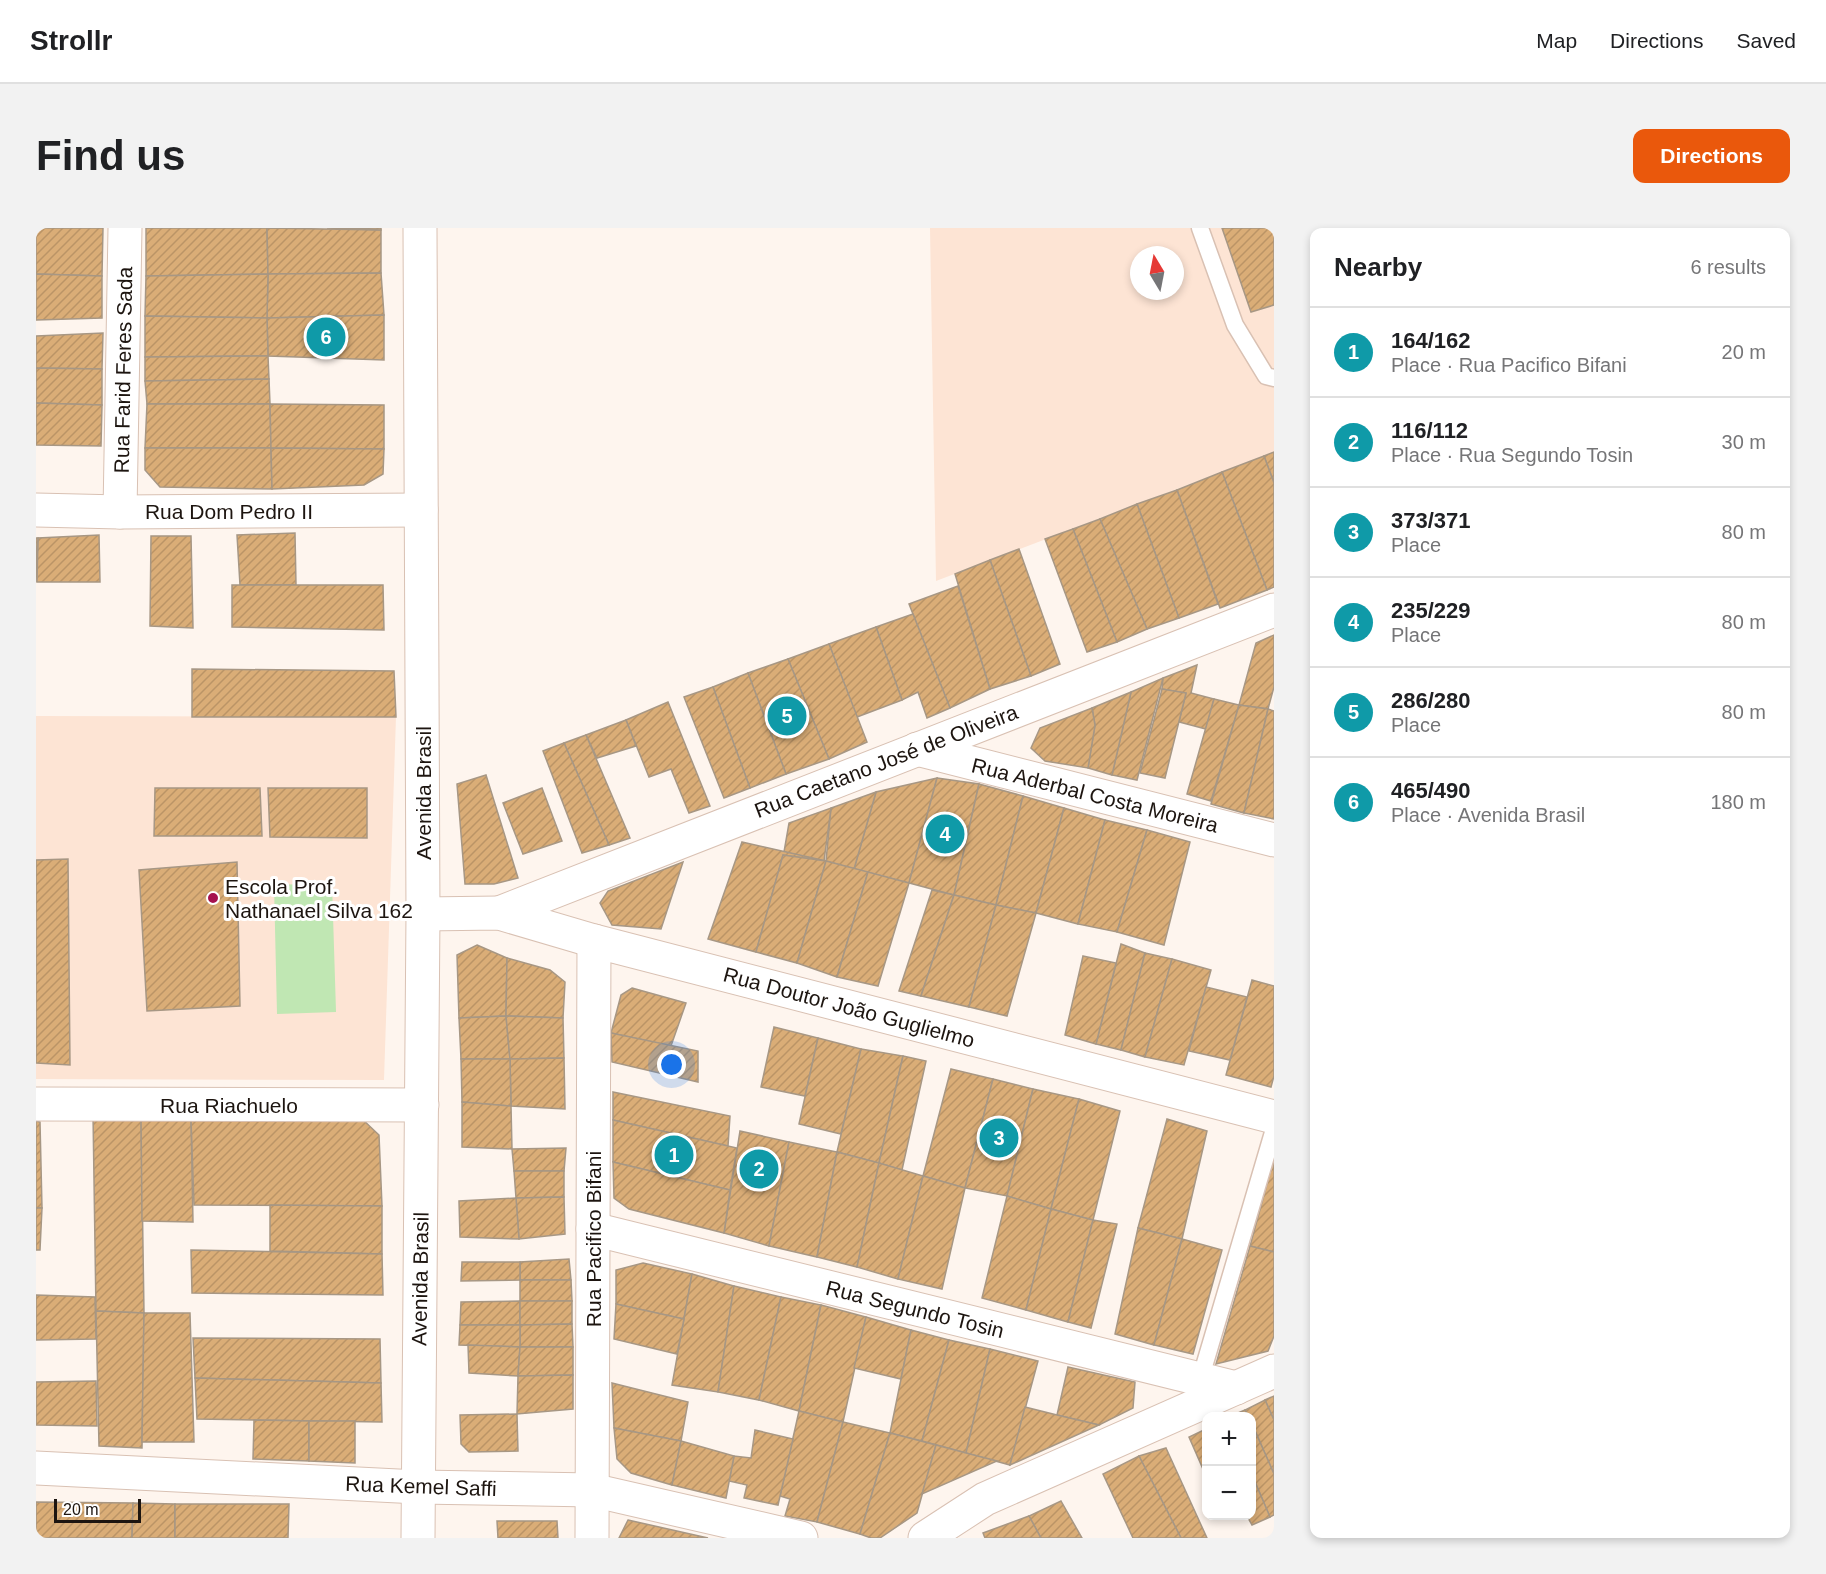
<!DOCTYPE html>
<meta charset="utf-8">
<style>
:root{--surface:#fff;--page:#f2f2f2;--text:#202124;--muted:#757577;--line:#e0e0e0;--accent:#ea580c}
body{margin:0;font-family:Helvetica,sans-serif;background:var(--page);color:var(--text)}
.controls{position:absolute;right:18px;bottom:18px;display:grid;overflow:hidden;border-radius:12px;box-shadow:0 3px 9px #0003}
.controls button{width:54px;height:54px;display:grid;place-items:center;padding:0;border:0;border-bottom:2px solid var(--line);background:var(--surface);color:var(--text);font:30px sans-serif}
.compass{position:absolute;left:1094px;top:18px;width:54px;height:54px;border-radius:50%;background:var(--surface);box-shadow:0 3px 9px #0003;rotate:350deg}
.scale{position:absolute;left:18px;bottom:15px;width:87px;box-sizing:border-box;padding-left:6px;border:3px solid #1d1510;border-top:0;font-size:16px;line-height:21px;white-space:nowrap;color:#1d1510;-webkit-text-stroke:4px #fff;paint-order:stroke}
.you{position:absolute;left:636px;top:837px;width:21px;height:21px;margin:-15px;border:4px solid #fff;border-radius:50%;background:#1a73e8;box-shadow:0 0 0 9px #1a73e833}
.badge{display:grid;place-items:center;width:39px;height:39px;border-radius:50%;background:var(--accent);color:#fff;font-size:20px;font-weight:700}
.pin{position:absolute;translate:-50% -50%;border:3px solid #fff;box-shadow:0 2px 6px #0006}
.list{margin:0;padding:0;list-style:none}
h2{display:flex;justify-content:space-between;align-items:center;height:78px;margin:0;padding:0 24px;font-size:26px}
h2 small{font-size:20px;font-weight:400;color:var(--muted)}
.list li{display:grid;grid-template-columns:39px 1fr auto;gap:18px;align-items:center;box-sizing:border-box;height:90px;padding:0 24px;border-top:2px solid var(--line)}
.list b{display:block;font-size:22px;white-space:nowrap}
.list p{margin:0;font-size:20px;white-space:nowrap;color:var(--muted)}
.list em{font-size:20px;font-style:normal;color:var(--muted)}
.map{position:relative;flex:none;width:1238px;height:1310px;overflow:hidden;border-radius:12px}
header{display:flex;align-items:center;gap:36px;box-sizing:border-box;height:84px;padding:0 30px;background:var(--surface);border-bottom:2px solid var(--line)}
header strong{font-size:28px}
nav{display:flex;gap:33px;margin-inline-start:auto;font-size:21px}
.intro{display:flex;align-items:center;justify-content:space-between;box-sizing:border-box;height:144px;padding:0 36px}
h1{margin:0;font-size:42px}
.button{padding:15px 27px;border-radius:12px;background:var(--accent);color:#fff;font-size:21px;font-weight:700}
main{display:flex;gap:36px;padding:0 36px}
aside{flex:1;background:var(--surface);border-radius:12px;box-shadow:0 3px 9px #0003}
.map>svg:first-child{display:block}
</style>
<header>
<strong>Strollr</strong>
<nav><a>Map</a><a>Directions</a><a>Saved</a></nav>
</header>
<div class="intro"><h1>Find us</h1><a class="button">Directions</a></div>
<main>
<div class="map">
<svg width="1238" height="1310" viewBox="0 0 1238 1310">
<defs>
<pattern id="building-hatch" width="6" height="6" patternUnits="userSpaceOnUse" patternTransform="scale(1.5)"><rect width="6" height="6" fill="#daad77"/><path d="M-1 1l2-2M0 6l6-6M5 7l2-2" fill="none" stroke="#bb9466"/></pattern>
</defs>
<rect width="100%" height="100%" fill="#fef5ee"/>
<!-- built -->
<g fill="#fde4d4" fill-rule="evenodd">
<path d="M894,0h344v224l-338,129zM1103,27h36v36h-36z"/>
<polygon points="0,488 360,489 348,852 0,851"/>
</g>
<!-- pitch -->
<polygon fill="#c0e7b3" points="296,655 300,784 241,786 238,657"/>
<!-- building -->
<g fill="url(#building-hatch)" stroke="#a79784" stroke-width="1.5">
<polygon points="0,0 67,0 66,48 0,46"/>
<polygon points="110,0 231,0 232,46 110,48"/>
<polygon points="231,0 345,2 345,45 232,46"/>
<polygon points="291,0 345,0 345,2"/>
<polygon points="1186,0 1238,0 1238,77 1215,84"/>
<polygon points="345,45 348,87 231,90 232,46"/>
<polygon points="0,46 66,48 66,90 0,92"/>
<polygon points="232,46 231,90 109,88 110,48"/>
<polygon points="348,87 348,132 232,128 231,90"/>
<polygon points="109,88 231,90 232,128 109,129"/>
<polygon points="67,105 66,141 0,140 0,108"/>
<polygon points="232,128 233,151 109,153 109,129"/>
<polygon points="0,140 66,141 66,177 0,175"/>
<polygon points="233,151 234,176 111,176 109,153"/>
<polygon points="0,175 66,177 65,218 0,217"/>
<polygon points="111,176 234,176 235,220 109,220"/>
<polygon points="234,176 348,177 348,221 235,220"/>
<polygon points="109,220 235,220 236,261 124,259 109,242"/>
<polygon points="235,220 348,221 347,246 328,257 236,261"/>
<polygon points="1238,224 1238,255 1228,228"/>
<polygon points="1228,228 1238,255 1238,359 1231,362 1186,244"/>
<polygon points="1186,244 1231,362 1184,380 1141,262"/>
<polygon points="1141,262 1182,376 1143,390 1101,276"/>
<polygon points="1101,276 1143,390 1111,401 1064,291"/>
<polygon points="1064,291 1111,401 1081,414 1037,301"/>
<polygon points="1037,301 1081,414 1051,424 1009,311"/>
<polygon points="259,305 260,357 204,357 201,307"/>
<polygon points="63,307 64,354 1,354 2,310"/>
<polygon points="115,308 155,308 157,400 114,398"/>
<polygon points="0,310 2,310 0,354"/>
<polygon points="983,321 1024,436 995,448 954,332"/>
<polygon points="954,332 995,448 954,461 919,346"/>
<polygon points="196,357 347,357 348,402 196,399"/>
<polygon points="922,358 954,461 914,480 873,376"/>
<polygon points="877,386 914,480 891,490 882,464 866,472 840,399"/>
<polygon points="840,399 866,472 821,489 793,416"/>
<polygon points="1238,407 1238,459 1232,481 1203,477 1220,415"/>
<polygon points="793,416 831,514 793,531 752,431"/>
<polygon points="752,431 793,531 750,546 712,445"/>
<polygon points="1161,437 1155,465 1178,471 1170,501 1143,494 1150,465 1126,461 1127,450"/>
<polygon points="156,441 358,443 360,489 156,489"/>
<polygon points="712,445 750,546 714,560 677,459"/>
<polygon points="1127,450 1101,552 1076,547 1095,464"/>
<polygon points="677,459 714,560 688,570 648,469"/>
<polygon points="1126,461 1150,465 1129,550 1104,545"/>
<polygon points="1095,464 1076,547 1052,540 1059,497 1056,480"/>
<polygon points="1178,471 1203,477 1175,573 1151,566"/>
<polygon points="632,474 674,578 653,585 635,541 613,549 590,492"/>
<polygon points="1203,477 1232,481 1208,585 1175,576"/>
<polygon points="1056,480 1059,497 1052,540 1009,533 995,520 1004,500"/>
<polygon points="1232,481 1238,483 1238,591 1208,585"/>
<polygon points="590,492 600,518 561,530 550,507"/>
<polygon points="550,507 594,610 573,617 528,515"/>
<polygon points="528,515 573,617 546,625 507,523"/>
<polygon points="450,547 482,650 458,656 429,656 421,556"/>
<polygon points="901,550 873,655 818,641 840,564"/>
<polygon points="901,550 943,556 918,667 873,655"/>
<polygon points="943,556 987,568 960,677 918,667"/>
<polygon points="119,560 224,560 226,608 118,608"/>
<polygon points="232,560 331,560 331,610 234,609"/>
<polygon points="506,560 526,613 487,626 467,575"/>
<polygon points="840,564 818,641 790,633 795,580"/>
<polygon points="987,568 1028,580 1000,685 960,677"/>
<polygon points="795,580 788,633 748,624 753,595"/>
<polygon points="1028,580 1069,592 1042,696 1000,685"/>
<polygon points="1069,592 1111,602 1081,704 1042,696"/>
<polygon points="1111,602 1154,614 1128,717 1081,704"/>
<polygon points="706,614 790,633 747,627 720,724 672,711"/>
<polygon points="747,627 790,633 761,735 720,724"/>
<polygon points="32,631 34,837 0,835 0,632"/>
<polygon points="790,633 832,644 801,749 761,735"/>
<polygon points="201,634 204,778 111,783 103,642"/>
<polygon points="647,634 625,701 576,697 564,675 572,663"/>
<polygon points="832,644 873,655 842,758 801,749"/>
<polygon points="896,662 918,667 885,768 863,763"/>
<polygon points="918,667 960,677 933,779 885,768"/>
<polygon points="960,677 1000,685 971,788 933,779"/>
<polygon points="1085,716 1109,725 1085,822 1060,816"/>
<polygon points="441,717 471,730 470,788 423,790 421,727"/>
<polygon points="1109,725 1136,731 1109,829 1085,822"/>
<polygon points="1047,728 1080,735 1060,816 1029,807"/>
<polygon points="471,730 514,742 529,754 527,790 470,788"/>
<polygon points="1136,731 1175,742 1148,837 1109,829"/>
<polygon points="1216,752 1238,758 1238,848 1235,859 1190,847"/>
<polygon points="1170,759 1211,769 1194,832 1153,823"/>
<polygon points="596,760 650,775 635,818 575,805 585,767"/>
<polygon points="470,788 474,831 425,831 423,790"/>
<polygon points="470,788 527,790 528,830 474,831"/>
<polygon points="738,799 782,810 769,868 725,859"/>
<polygon points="575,805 662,823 662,854 576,834"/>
<polygon points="782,810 825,821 805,906 763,896"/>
<polygon points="825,821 867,828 843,935 801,924"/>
<polygon points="867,828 890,833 866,942 843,935"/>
<polygon points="528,830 529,881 475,878 474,831"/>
<polygon points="425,831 474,831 475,878 426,874"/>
<polygon points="915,841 957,851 929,960 887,948"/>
<polygon points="957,851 997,861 971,968 929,960"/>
<polygon points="997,861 1043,871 1015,981 971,968"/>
<polygon points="577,864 694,888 692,918 577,892"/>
<polygon points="1043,871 1084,883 1057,992 1015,981"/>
<polygon points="426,874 475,878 476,921 426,919"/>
<polygon points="57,886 105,887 108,1085 60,1083"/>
<polygon points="105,887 155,891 157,994 106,993"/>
<polygon points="324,889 343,907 346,978 158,977 155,891"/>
<polygon points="1131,891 1171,903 1146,1011 1102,1000"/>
<polygon points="577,892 701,920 694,962 577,934"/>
<polygon points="0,893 4,894 6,980 0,980"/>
<polygon points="704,903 753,914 733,1018 688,1005"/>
<polygon points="753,914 801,924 781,1029 733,1018"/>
<polygon points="530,920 528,943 478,943 476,921"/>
<polygon points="801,924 843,935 821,1039 781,1029"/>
<polygon points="1238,930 1238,1024 1214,1018"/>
<polygon points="577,934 694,962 688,1005 593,981 578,970"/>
<polygon points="843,935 887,948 862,1051 821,1039"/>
<polygon points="478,943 528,943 528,969 480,970"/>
<polygon points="887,948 929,960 906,1061 862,1051"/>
<polygon points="971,968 1015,981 990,1082 946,1070"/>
<polygon points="528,969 529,1006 483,1011 480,970"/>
<polygon points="480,970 483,1011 424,1009 423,973"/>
<polygon points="234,977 346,978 346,1026 234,1023"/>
<polygon points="0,980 6,980 4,1022 0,1022"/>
<polygon points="1015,981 1057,992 1032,1094 990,1082"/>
<polygon points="1057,992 1081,996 1055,1100 1032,1094"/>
<polygon points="1102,1000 1146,1011 1118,1117 1079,1106"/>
<polygon points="1146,1011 1186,1022 1157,1126 1118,1117"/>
<polygon points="1214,1018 1238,1024 1238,1108 1232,1123 1180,1136"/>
<polygon points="155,1022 346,1026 347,1067 156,1065"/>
<polygon points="533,1031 535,1052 484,1052 484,1034"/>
<polygon points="426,1034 484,1034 484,1052 425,1053"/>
<polygon points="607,1035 656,1046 648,1091 580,1076 580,1042"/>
<polygon points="656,1046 698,1058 682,1164 636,1157"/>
<polygon points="484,1052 535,1052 536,1073 484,1073"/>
<polygon points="698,1058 745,1069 723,1172 682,1164"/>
<polygon points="0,1067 59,1069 60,1111 0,1112"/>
<polygon points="745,1069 785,1077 763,1183 723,1172"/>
<polygon points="484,1073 484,1097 424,1097 425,1074"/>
<polygon points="484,1073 536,1073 536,1096 484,1097"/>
<polygon points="580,1076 648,1091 641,1126 578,1111"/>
<polygon points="785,1077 830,1089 807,1194 763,1183"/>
<polygon points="60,1083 108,1085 106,1220 63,1218"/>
<polygon points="108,1085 154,1085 158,1214 106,1214"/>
<polygon points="830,1089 875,1102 865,1151 818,1140"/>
<polygon points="536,1096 537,1119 484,1119 484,1097"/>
<polygon points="424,1097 484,1097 484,1119 423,1117"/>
<polygon points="875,1102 913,1112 886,1213 854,1205"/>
<polygon points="157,1110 344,1111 345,1155 159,1150"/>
<polygon points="913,1112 954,1121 930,1225 886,1213"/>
<polygon points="432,1117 484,1119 482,1148 433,1145"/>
<polygon points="484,1119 537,1119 537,1147 482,1148"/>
<polygon points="954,1121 1002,1133 974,1237 930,1225"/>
<polygon points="1032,1139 1099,1154 1097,1180 1063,1197 1021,1187"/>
<polygon points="537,1147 537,1181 481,1186 482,1148"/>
<polygon points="159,1150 345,1155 346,1194 161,1191"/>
<polygon points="60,1153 61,1198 0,1197 0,1154"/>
<polygon points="576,1155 652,1174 645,1213 578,1200"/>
<polygon points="1238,1168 1238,1192 1229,1172"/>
<polygon points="1229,1172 1238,1192 1238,1246 1216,1196 1216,1188 1212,1188 1209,1182"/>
<polygon points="989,1179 1021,1187 1063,1197 974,1237"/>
<polygon points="1209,1182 1212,1188 1195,1188"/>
<polygon points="763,1183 807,1194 781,1294 749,1288 754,1271 744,1268"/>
<polygon points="481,1186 482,1223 433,1224 425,1216 424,1187"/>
<polygon points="218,1192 273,1193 273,1233 217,1231"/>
<polygon points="273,1193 319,1193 319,1235 273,1233"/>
<polygon points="807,1194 854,1205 824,1306 781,1294"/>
<polygon points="1216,1196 1238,1246 1238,1287 1234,1289 1216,1247"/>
<polygon points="578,1200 645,1213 636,1257 595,1245 581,1231"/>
<polygon points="1170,1201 1170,1248 1153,1209"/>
<polygon points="719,1202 757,1211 742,1277 708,1270 711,1257 693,1253 698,1228 715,1230"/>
<polygon points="854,1205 900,1217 881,1285 844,1310 835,1310 824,1306"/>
<polygon points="645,1213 698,1228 690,1270 636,1257"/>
<polygon points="900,1217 930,1225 961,1233 886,1266"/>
<polygon points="1130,1220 1171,1310 1145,1310 1103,1228"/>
<polygon points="1103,1228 1145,1310 1097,1310 1067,1246"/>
<polygon points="1216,1247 1234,1289 1216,1297 1211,1288 1216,1288"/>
<polygon points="1025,1273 1046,1310 1005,1310 993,1288"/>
<polygon points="0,1274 97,1275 96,1310 0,1310"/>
<polygon points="97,1275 139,1276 139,1310 96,1310"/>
<polygon points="139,1276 253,1276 252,1310 139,1310"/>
<polygon points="993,1288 1005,1310 949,1310 947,1305"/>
<polygon points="592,1292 672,1310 583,1310"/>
<polygon points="461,1293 521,1293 522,1310 462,1310"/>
</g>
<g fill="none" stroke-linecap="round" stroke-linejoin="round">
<!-- lane casing -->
<g stroke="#d9c1b3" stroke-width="19">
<g id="lane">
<polyline points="1164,0 1199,97 1230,148 1238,150"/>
<polyline points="1164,1152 1238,901"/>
</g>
</g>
<!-- street casing -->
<g stroke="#d9c1b3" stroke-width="35">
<g id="street">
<polyline points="0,282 84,284 385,282"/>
<polyline points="84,284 89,0"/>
<polyline points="881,521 1238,612"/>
<polyline points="463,685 1238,382"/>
<polyline points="387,686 463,685 558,713 1238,889"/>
<polyline points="0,876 386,877"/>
<polyline points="557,1001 1200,1160"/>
<polyline points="0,1240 382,1259 556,1262 765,1310"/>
<polyline points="382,1310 387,686 384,0"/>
<polyline points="556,1310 558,713"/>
<polyline points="889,1310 949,1271 1238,1143"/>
</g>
</g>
<!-- lane -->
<use href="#lane" stroke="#fff" stroke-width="16"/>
<!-- street -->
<use href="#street" stroke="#fff" stroke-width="33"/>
</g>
<!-- markers -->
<circle fill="#a5114e" stroke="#fff" stroke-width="2" cx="177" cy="670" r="6"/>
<g text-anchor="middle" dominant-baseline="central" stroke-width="6" stroke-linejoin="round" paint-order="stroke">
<!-- street labels -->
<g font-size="21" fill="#1d1510" stroke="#fff">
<text transform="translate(87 142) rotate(-89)">Rua Farid Feres Sada</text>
<text x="193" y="283">Rua Dom Pedro II</text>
<text transform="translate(850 533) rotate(-21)">Rua Caetano José de Oliveira</text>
<text transform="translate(387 565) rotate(-90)">Avenida Brasil</text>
<text transform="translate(1059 567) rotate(14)">Rua Aderbal Costa Moreira</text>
<text transform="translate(813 779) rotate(15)">Rua Doutor João Guglielmo</text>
<text x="193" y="877">Rua Riachuelo</text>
<text transform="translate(557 1011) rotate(-90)">Rua Pacifico Bifani</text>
<text transform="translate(384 1051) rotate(-89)">Avenida Brasil</text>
<text transform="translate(879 1081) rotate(14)">Rua Segundo Tosin</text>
<text transform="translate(385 1258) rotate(2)">Rua Kemel Saffi</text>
</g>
<!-- poi labels -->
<g font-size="21" fill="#1d1510" stroke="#fff" text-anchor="start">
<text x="189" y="658">Escola Prof.<tspan x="189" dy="24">Nathanael Silva 162</tspan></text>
</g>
</g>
</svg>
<div class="controls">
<button>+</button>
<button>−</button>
</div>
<svg class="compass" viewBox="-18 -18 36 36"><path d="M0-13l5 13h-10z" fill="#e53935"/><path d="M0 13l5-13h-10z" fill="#757577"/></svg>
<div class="scale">20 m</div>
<div class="you"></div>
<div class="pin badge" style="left:638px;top:927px;background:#0f9aa8">1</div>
<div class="pin badge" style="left:723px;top:941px;background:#0f9aa8">2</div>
<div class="pin badge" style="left:963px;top:910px;background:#0f9aa8">3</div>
<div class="pin badge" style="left:909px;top:606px;background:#0f9aa8">4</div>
<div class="pin badge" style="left:751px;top:488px;background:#0f9aa8">5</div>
<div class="pin badge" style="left:290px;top:109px;background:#0f9aa8">6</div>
</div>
<aside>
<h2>Nearby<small>6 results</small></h2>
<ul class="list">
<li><span class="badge" style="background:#0f9aa8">1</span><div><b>164/162</b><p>Place · Rua Pacifico Bifani</p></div><em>20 m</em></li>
<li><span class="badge" style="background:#0f9aa8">2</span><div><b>116/112</b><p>Place · Rua Segundo Tosin</p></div><em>30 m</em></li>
<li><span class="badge" style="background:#0f9aa8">3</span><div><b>373/371</b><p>Place</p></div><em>80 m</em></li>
<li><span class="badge" style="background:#0f9aa8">4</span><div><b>235/229</b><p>Place</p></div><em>80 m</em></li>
<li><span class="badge" style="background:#0f9aa8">5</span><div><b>286/280</b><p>Place</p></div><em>80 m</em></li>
<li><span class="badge" style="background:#0f9aa8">6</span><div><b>465/490</b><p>Place · Avenida Brasil</p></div><em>180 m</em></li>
</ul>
</aside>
</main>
